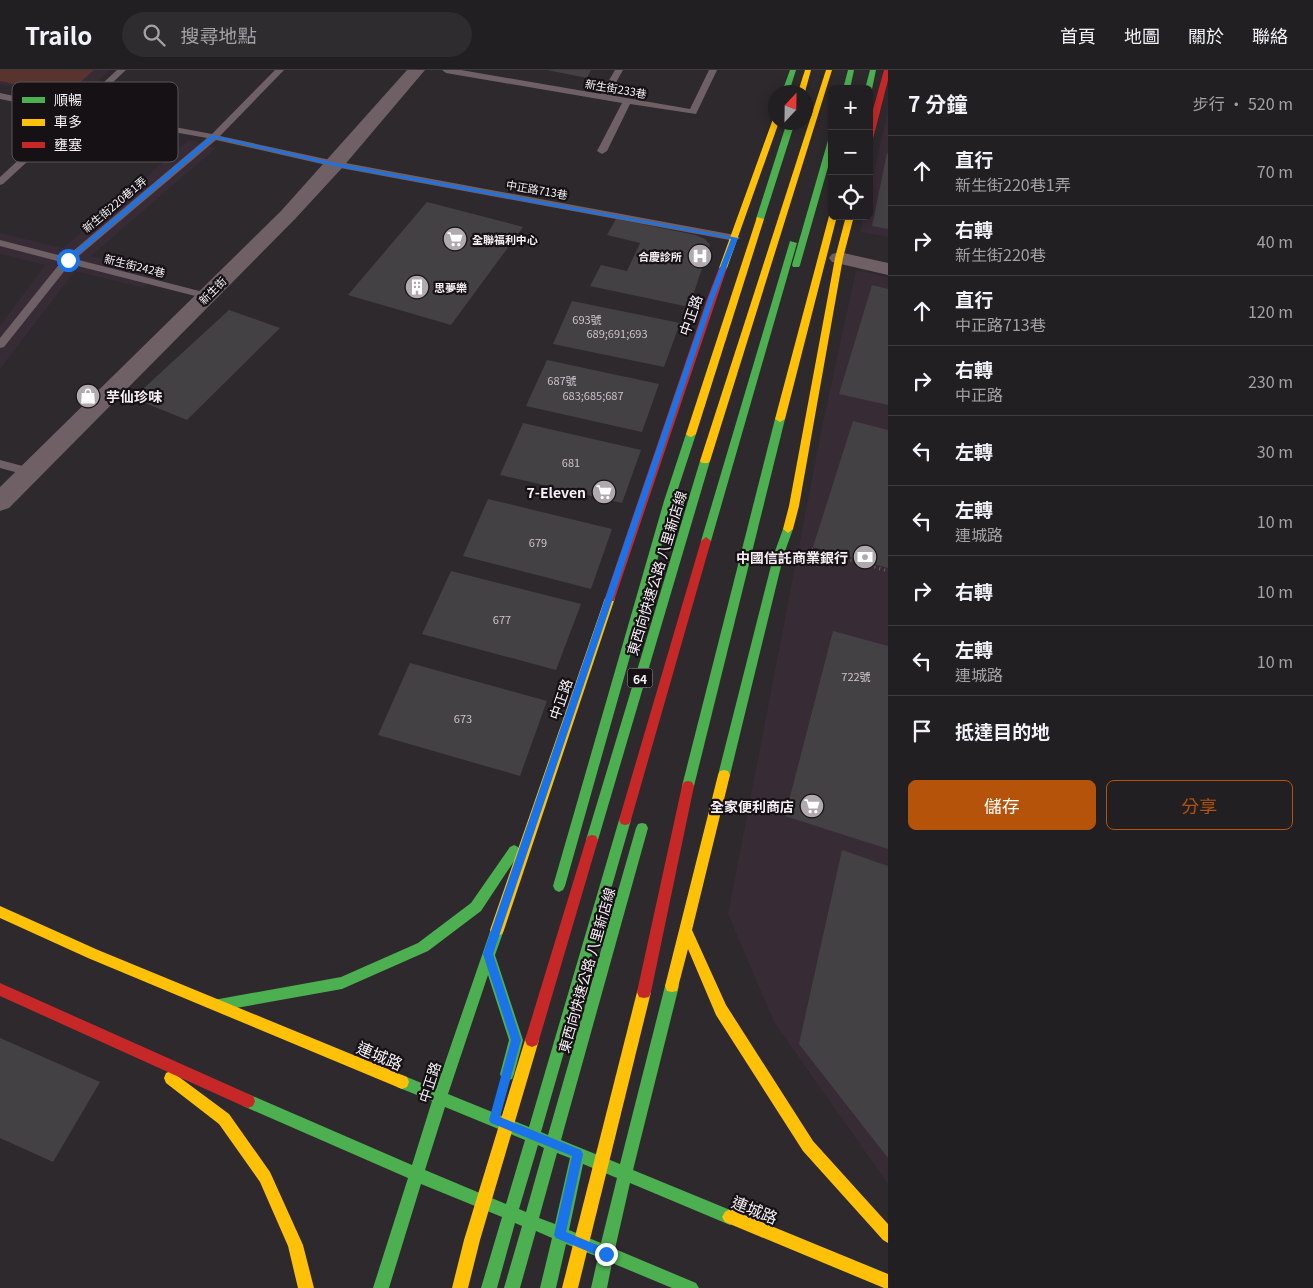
<!DOCTYPE html>
<html lang="zh-TW">
<meta charset="utf-8">
<style>
:root{--surface:#221f22;--page:#2e2c2f;--text:#f1f3f6;--muted:#a2a2a5;--line:#3f3d40;--accent:#b45309}
body{margin:0;font-family:Georgia,"Noto Sans TC",serif;background:var(--page);color:var(--text)}
.controls{position:absolute;right:15px;top:15px;display:grid;overflow:hidden;border-radius:8px;box-shadow:0 2px 12px #0003}
.controls button{width:45px;height:45px;display:grid;place-items:center;padding:0;border:0;border-bottom:1px solid var(--line);background:var(--surface);color:var(--text);font:25px sans-serif}
.compass{position:absolute;left:768px;top:15px;width:45px;height:45px;border-radius:50%;background:var(--surface);box-shadow:0 2px 12px #0003;rotate:22deg}
.stop{position:absolute;width:15px;height:15px;margin:-11px;border:4px solid #1a73e8;border-radius:50%;background:#fff}
.stop.end{background:#1a73e8;border-color:#fff;box-shadow:0 1px 5px #0008}
.list{margin:0;padding:0;list-style:none}
h2{display:flex;justify-content:space-between;align-items:center;height:65px;margin:0;padding:0 20px;font-size:21px}
h2 small{font-size:16px;font-weight:400;color:var(--muted)}
.list li{display:grid;grid-template-columns:32px 1fr auto;gap:15px;align-items:center;box-sizing:border-box;height:70px;padding:0 20px;border-top:1px solid var(--line)}
.list b{display:block;font-size:19px;white-space:nowrap}
.list p{margin:0;font-size:16px;white-space:nowrap;color:var(--muted)}
.list em{font-size:16px;font-style:normal;color:var(--muted)}
.actions{display:flex;gap:10px;padding:15px 20px}
.actions a{flex:1;padding:11px 0;border:1px solid var(--accent);border-radius:8px;text-align:center;font-size:18px;color:var(--accent)}
.actions .main{background:var(--accent);color:#fff}
.icon{flex:none;width:28px;height:28px;fill:none;stroke:currentColor;stroke-width:2;stroke-linecap:round;stroke-linejoin:round}
.map{position:relative;flex:none;width:888px;height:1218px;overflow:hidden}
header{display:flex;align-items:center;gap:30px;box-sizing:border-box;height:70px;padding:0 25px;background:var(--surface);border-bottom:1px solid var(--line)}
header strong{font-size:24px}
nav{display:flex;gap:28px;margin-inline-start:auto;font-size:18px}
.search{width:350px;height:45px;background:var(--page);display:flex;align-items:center;gap:12px;box-sizing:border-box;padding:0 18px;border-radius:28px;color:var(--muted);font-size:19px}
main{display:flex}
aside{flex:1;background:var(--surface)}
.map>svg:first-child{display:block}
</style>
<header>
<strong>Trailo</strong>
<div class="search"><svg class="icon" aria-label="search" viewBox="0 0 24 24"><circle cx="10" cy="10" r="6"/><path d="M15 15l6 6"/></svg>搜尋地點</div>
<nav><a>首頁</a><a>地圖</a><a>關於</a><a>聯絡</a></nav>
</header>
<main>
<div class="map">
<svg width="888" height="1218" viewBox="0 0 888 1218">
<rect width="100%" height="100%" fill="#2d292d"/>
<!-- built -->
<g fill="#372b36">
<polygon points="0,0 110,0 76,31 0,14"/>
<polygon points="888,41 888,167 860,162 864,146 869,146 869,123"/>
<polygon points="189,70 216,78 91,186 158,203 143,218 75,201 0,299 0,256 45,195 0,184 0,163 63,178"/>
<polygon points="856,200 888,207 888,1114 774,952 728,844 822,357"/>
</g>
<!-- green -->
<polygon fill="#59332d" points="0,0 94,0 66,25 0,11"/>
<!-- building -->
<g fill="#444145">
<polygon points="547,0 591,0 587,8"/>
<polygon points="887,83 888,83 888,159 872,156"/>
<polygon points="427,132 523,157 451,255 348,225"/>
<polygon points="616,149 696,165 705,169 710,175 689,237 590,216 601,195 627,201 640,173 607,165"/>
<polygon points="872,215 888,219 888,335 839,324"/>
<polygon points="572,231 680,253 664,297 553,274"/>
<polygon points="229,240 280,258 187,350 133,328"/>
<polygon points="547,290 659,314 642,362 526,336"/>
<polygon points="853,351 888,360 888,498 813,477"/>
<polygon points="523,353 641,380 622,433 500,405"/>
<polygon points="488,429 612,459 591,519 463,486"/>
<polygon points="451,501 581,534 556,600 422,564"/>
<polygon points="833,561 888,576 888,779 785,746"/>
<polygon points="410,593 547,631 520,706 378,665"/>
<polygon points="842,780 888,796 888,1088 799,974"/>
<polygon points="0,968 100,1012 53,1092 0,1068"/>
</g>
<g fill="none" stroke-linecap="round" stroke-linejoin="round">
<!-- path -->
<polyline stroke="#6b6266" stroke-width="3" stroke-dasharray="1 4" stroke-linecap="butt" points="812,479 888,501"/>
<!-- lane -->
<g fill="#6f6065" fill-rule="evenodd">
<polygon points="117,0 126,0 83,40 212,64 275,0 284,0 220,66 335,91 735,165 740,168 735,171 335,97 216,70 75,189 211,224 212,226 211,228 207,229 70,194 4,277 0,278 0,268 61,192 0,176 0,170 66,187 207,68 78,45 3,114 0,115 0,107 70,43 0,29 0,23 75,39"/>
<polygon points="442,0 461,0 601,24 615,0 623,0 609,25 690,39 709,0 717,0 696,44 630,34 607,81 602,84 597,81 622,33 446,3"/>
<polygon points="0,390 34,399 36,402 30,406 0,398"/>
</g>
<!-- street -->
<g fill="#6f6065" fill-rule="evenodd">
<polygon points="407,0 425,0 342,98 295,149 9,438 0,441 0,417 281,141"/>
<polygon points="839,182 888,193 888,205 832,192 829,188 832,184"/>
</g>
<!-- fast -->
<g fill="#4caf50" fill-rule="evenodd">
<polygon points="790,0 796,0 789,22 782,22"/>
<polygon points="848,0 854,0 850,19 843,19"/>
<polygon points="870,0 876,0 872,19 869,21 869,19 865,19"/>
<polygon points="787,52 795,52 764,149 757,151 756,149"/>
<polygon points="829,67 832,67 832,83 800,195 799,197 793,197 792,195"/>
<polygon points="790,171 797,173 711,471 706,475 701,471"/>
<polygon points="780,346 785,349 694,716 692,720 688,721 684,720 682,716 775,349"/>
<polygon points="691,361 696,364 674,431 565,816 563,820 559,822 555,820 553,816 664,431 686,364"/>
<polygon points="705,388 710,391 598,770 596,774 592,775 588,774 586,770 700,391"/>
<polygon points="788,455 793,459 784,484 730,705 728,709 724,710 720,709 718,705 774,484 783,459"/>
<path d="M625,745l4,1 2,4 -90,312 7,3 88,-307 2,-4 4,-1 4,1 2,4 -87,312 59,24 45,-178 2,-5 5,-1 5,1 2,5 -46,184 102,42 3,5 -3,5 -5,3 -100,-42 -15,66 81,34 3,5h-27l-60,-25 -5,25h-16l7,-31 -32,-13 -10,44h-16l12,-50 -16,-7 -16,57h-16l18,-62 -7,-3 -18,65h-16l21,-71 -81,-33 -32,104h-16l35,-110 -165,-72 -2,-5 2,-5 5,-2 164,71 20,-64 -35,-14 -2,-5 2,-5 5,-2 34,14 56,-163 5,-2 5,2 2,4 -9,25 28,85 -9,34 -2,5 -5,2 -5,-2 -2,-5 9,-34 -21,-65 -40,119 81,33 90,-307 2,-4zM445,1037l80,33 -19,64 -81,-34zM538,1075l6,3 -18,64 -7,-3zM557,1083l13,5 -15,66 -16,-6zM583,1094l34,14 -16,65 -32,-13z"/>
<polygon points="514,775 518,777 520,781 518,785 481,841 428,881 342,919 219,941 214,940 212,935 214,930 219,929 341,907 418,873 471,833 510,777"/>
</g>
<!-- slow -->
<g fill="#ffc107" fill-rule="evenodd">
<polygon points="805,0 811,0 805,22 798,22"/>
<polygon points="826,0 832,0 710,391 708,393 702,393 700,391"/>
<polygon points="773,49 776,49 776,52 779,52 727,198 726,200 720,200 719,198"/>
<polygon points="832,144 832,146 837,146 785,349 780,352 775,349 829,146"/>
<polygon points="846,146 854,146 843,188 799,436 793,459 788,463 783,459 789,436 835,188"/>
<polygon points="757,147 764,149 696,364 691,367 688,366 686,364"/>
<polygon points="610,524 615,528 504,860 502,864 497,866 492,864 490,860 605,528"/>
<polygon points="724,700 728,701 730,705 692,860 726,935 813,1071 888,1154 888,1173 883,1170 803,1081 716,945 688,879 677,921 672,922 667,921 665,916 718,705 720,701"/>
<polygon points="0,836 98,880 407,1007 409,1012 407,1017 402,1019 88,888 0,848"/>
<polygon points="644,916 649,917 651,922 578,1218 562,1218 637,922 639,917"/>
<polygon points="532,963 537,965 539,970 480,1170 468,1218 452,1218 464,1170 525,970 527,965"/>
<polygon points="171,1001 229,1044 270,1102 303,1175 314,1218 298,1218 288,1176 260,1112 219,1054 166,1013 164,1008 166,1003"/>
<polygon points="730,1139 888,1204 888,1218 884,1218 725,1152 722,1147 725,1142"/>
</g>
<!-- jam -->
<g fill="#c62828" fill-rule="evenodd">
<polygon points="884,0 888,0 888,10 873,69 869,71 869,54"/>
<polygon points="723,195 727,198 615,528 614,531 606,531 605,528 707,229 719,198"/>
<polygon points="706,467 711,471 631,750 629,754 625,755 621,754 619,750 701,471"/>
<polygon points="688,711 692,712 694,716 651,922 649,927 644,928 639,927 637,922 682,716 684,712"/>
<polygon points="592,765 596,766 598,770 539,970 537,975 532,977 527,975 525,970 586,770 588,766"/>
<polygon points="0,913 253,1026 255,1031 253,1036 248,1038 243,1036 0,926"/>
</g>
</g>
<!-- route -->
<polygon fill="#1a73e8" points="212,65 335,93 738,168 714,229 493,884 521,970 500,1047 581,1080 583,1084 566,1162 609,1180 611,1184 609,1188 606,1189 556,1168 554,1165 572,1086 491,1053 489,1050 511,970 483,884 708,229 731,169 335,96 215,68 70,191 66,191 66,189"/>
<!-- icons -->
<defs>
<g id="supermarket-disc" transform="scale(1.25)"><circle r="9.5" fill="#b0aaaf" stroke="#151115"/><path d="M-6-5.5h2.5l.6 2H6L4.5 2H-2.5L-4.4-4H-6ZM-1.5 3.2a1.3 1.3 0 1 0 .1 0ZM3 3.2a1.3 1.3 0 1 0 .1 0Z" fill="#fff"/></g>
<g id="hospital-disc" transform="scale(1.25)"><circle r="9.5" fill="#b0aaaf" stroke="#151115"/><path d="M-5-5h3v3.5h4V-5h3V5h-3V1.5h-4V5h-3Z" fill="#fff"/></g>
<g id="building-disc" transform="scale(1.25)"><circle r="9.5" fill="#b0aaaf" stroke="#151115"/><path d="M-4-6H4V6H1V3H-1V6H-4ZM-2.5-4.3h1.7v1.8h-1.7ZM.8-4.3h1.7v1.8H.8ZM-2.5-1h1.7V.8h-1.7ZM.8-1h1.7V.8H.8Z" fill="#fff"/></g>
<g id="shop-disc" transform="scale(1.25)"><circle r="9.5" fill="#b0aaaf" stroke="#151115"/><path d="M-5-2.5h2.3a2.7 3.5 0 0 1 5.4 0H5L5.5 6h-11ZM-1.5-2.5h3a1.5 2.3 0 0 0-3 0Z" fill="#fff"/></g>
<g id="bank-disc" transform="scale(1.25)"><circle r="9.5" fill="#b0aaaf" stroke="#151115"/><path d="M-6-4H6V4H-6ZM0-2.3a2.3 2.3 0 1 0 0 4.6a2.3 2.3 0 1 0 0-4.6Z" fill="#fff"/></g>
</defs>
<g fill-rule="evenodd">
<use href="#supermarket-disc" x="455" y="169"/>
<use href="#hospital-disc" x="700" y="186"/>
<use href="#building-disc" x="417" y="217"/>
<use href="#shop-disc" x="88" y="326"/>
<use href="#supermarket-disc" x="604" y="422"/>
<use href="#bank-disc" x="865" y="487"/>
<use href="#supermarket-disc" x="812" y="736"/>
</g>
<g text-anchor="middle" dominant-baseline="central" stroke-width="4.5" stroke-linejoin="round" paint-order="stroke">
<!-- far-street labels -->
<g font-size="11" fill="#f6f0f5" stroke="#151115">
<text transform="translate(616 18) rotate(10)">新生街233巷</text>
<text transform="translate(537 119) rotate(10)">中正路713巷</text>
<text transform="translate(114 134) rotate(-40)">新生街220巷1弄</text>
<text transform="translate(135 195) rotate(14)">新生街242巷</text>
<text transform="translate(212 220) rotate(-45)">新生街</text>
</g>
<!-- far-poi labels -->
<g font-size="11" font-weight="bold" fill="#f6f0f5" stroke="#151115" text-anchor="start">
<text x="472" y="169">全聯福利中心</text>
<text x="682" y="186" text-anchor="end">合慶診所</text>
<text x="434" y="217">思夢樂</text>
</g>
<!-- number labels -->
<g font-size="11" fill="#cac4c9">
<text x="587" y="249">693號</text>
<text x="617" y="263">689;691;693</text>
<text x="562" y="310">687號</text>
<text x="593" y="325">683;685;687</text>
<text x="571" y="392">681</text>
<text x="538" y="472">679</text>
<text x="502" y="549">677</text>
<text x="856" y="606">722號</text>
<text x="463" y="648">673</text>
</g>
<!-- shield labels -->
<rect fill="#151115" stroke="#b2adb2" stroke-width="1" x="627.5" y="598.5" width="25" height="19" rx="4"/>
<g font-size="12" font-weight="bold" fill="#f6f0f5">
<text x="640" y="608">64</text>
</g>
<!-- street labels -->
<g font-size="14" fill="#f6f0f5" stroke="#151115">
<text transform="translate(690 245) rotate(-71)">中正路</text>
<text transform="translate(656 503) rotate(-73)">東西向快速公路 八里新店線</text>
<text transform="translate(560 629) rotate(-71)">中正路</text>
<text transform="translate(586 900) rotate(-74)">東西向快速公路 八里新店線</text>
<text transform="translate(429 1012) rotate(-72)">中正路</text>
</g>
<!-- poi labels -->
<g font-size="14" font-weight="bold" fill="#f6f0f5" stroke="#151115" text-anchor="end">
<text x="106" y="326" text-anchor="start">芋仙珍味</text>
<text x="586" y="422">7-Eleven</text>
<text x="848" y="487">中國信託商業銀行</text>
<text x="794" y="736">全家便利商店</text>
</g>
<!-- near-street labels -->
<g font-size="16" fill="#f6f0f5" stroke="#151115">
<text transform="translate(380 985) rotate(23)">連城路</text>
<text transform="translate(755 1139) rotate(22)">連城路</text>
</g>
</g>
<!-- legend -->
<rect x="12" y="12" width="166" height="80" rx="8" fill="#151115" stroke="#585458" stroke-width="1"/>
<rect x="22" y="27" width="23" height="6" fill="#4caf50"/>
<rect x="22" y="49" width="23" height="7" fill="#ffc107"/>
<rect x="22" y="72" width="23" height="6" fill="#c62828"/>
<g font-size="14" fill="#f6f0f5">
<text x="54" y="35">順暢</text>
<text x="54" y="57">車多</text>
<text x="54" y="80">壅塞</text>
</g>
</svg>
<div class="controls">
<button>+</button>
<button>−</button>
<button><svg class="icon" aria-label="locate" viewBox="0 0 24 24"><circle cx="12" cy="12" r="6"/><path d="M12 2v4M12 18v4M2 12h4M18 12h4"/></svg></button>
</div>
<svg class="compass" viewBox="-18 -18 36 36"><path d="M0-13l5 13h-10z" fill="#e53935"/><path d="M0 13l5-13h-10z" fill="#a2a2a5"/></svg>
<div class="stop" style="left:68px;top:190px"></div>
<div class="stop end" style="left:606px;top:1184px"></div>
</div>
<aside>
<h2>7 分鐘<small>步行 · 520 m</small></h2>
<ul class="list">
<li><svg class="icon" aria-label="ahead" viewBox="0 0 24 24"><path d="M12 20V5M6 11l6-6 6 6"/></svg><div><b>直行</b><p>新生街220巷1弄</p></div><em>70 m</em></li>
<li><svg class="icon" aria-label="right" viewBox="0 0 24 24"><path d="M7 20v-9h11M14 6l5 5-5 5"/></svg><div><b>右轉</b><p>新生街220巷</p></div><em>40 m</em></li>
<li><svg class="icon" aria-label="ahead" viewBox="0 0 24 24"><path d="M12 20V5M6 11l6-6 6 6"/></svg><div><b>直行</b><p>中正路713巷</p></div><em>120 m</em></li>
<li><svg class="icon" aria-label="right" viewBox="0 0 24 24"><path d="M7 20v-9h11M14 6l5 5-5 5"/></svg><div><b>右轉</b><p>中正路</p></div><em>230 m</em></li>
<li><svg class="icon" aria-label="left" viewBox="0 0 24 24"><path d="M17 20v-9H6M10 6l-5 5 5 5"/></svg><div><b>左轉</b></div><em>30 m</em></li>
<li><svg class="icon" aria-label="left" viewBox="0 0 24 24"><path d="M17 20v-9H6M10 6l-5 5 5 5"/></svg><div><b>左轉</b><p>連城路</p></div><em>10 m</em></li>
<li><svg class="icon" aria-label="right" viewBox="0 0 24 24"><path d="M7 20v-9h11M14 6l5 5-5 5"/></svg><div><b>右轉</b></div><em>10 m</em></li>
<li><svg class="icon" aria-label="left" viewBox="0 0 24 24"><path d="M17 20v-9H6M10 6l-5 5 5 5"/></svg><div><b>左轉</b><p>連城路</p></div><em>10 m</em></li>
<li><svg class="icon" aria-label="arrive" viewBox="0 0 24 24"><path d="M6 21V4h12l-3 4 3 4H6"/></svg><div><b>抵達目的地</b></div></li>
</ul>
<div class="actions"><a class="main">儲存</a><a>分享</a></div>
</aside>
</main>
